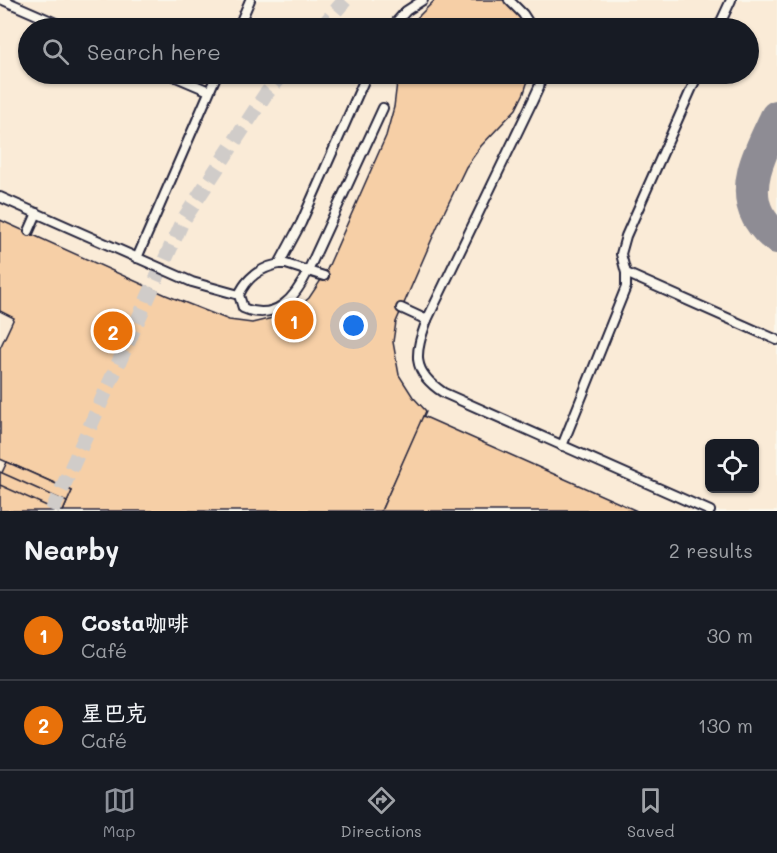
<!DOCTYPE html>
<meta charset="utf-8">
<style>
:root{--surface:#171b24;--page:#20242c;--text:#f1f3f6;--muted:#9ea1a6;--line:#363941;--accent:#8c9099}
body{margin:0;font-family:Mali,"LXGW WenKai TC",sans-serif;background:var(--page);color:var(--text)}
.controls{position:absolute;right:18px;bottom:18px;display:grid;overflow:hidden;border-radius:9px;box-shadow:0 2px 4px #0004}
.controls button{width:54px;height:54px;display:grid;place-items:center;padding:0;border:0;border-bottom:2px solid var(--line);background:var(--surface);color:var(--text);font:30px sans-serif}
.you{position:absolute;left:354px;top:326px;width:21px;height:21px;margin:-15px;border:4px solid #fff;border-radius:50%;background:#1a73e8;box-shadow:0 0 0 9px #1a73e833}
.badge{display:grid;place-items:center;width:39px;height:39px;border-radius:50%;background:var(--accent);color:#fff;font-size:20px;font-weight:700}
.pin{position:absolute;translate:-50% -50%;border:3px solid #fff;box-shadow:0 2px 6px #0006}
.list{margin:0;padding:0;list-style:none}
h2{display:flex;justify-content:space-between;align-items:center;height:78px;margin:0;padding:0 24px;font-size:26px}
h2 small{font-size:20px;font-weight:400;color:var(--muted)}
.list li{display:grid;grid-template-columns:39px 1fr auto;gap:18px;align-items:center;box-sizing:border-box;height:90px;padding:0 24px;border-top:2px solid var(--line)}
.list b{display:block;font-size:22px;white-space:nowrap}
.list p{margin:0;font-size:20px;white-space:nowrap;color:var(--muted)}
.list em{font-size:20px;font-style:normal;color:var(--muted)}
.icon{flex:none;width:33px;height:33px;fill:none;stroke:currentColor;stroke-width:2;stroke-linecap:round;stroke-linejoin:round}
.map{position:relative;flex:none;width:777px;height:511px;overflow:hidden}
.search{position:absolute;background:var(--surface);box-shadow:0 2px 4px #0004;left:18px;right:18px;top:18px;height:66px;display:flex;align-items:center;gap:15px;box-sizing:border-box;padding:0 21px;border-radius:33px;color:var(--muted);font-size:22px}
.sheet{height:258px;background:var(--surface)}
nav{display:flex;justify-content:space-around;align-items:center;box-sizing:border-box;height:84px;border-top:2px solid var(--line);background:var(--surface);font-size:16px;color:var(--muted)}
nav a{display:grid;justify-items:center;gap:3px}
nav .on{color:var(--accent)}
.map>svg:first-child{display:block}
</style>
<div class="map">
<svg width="777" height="511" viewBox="0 0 777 511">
<rect width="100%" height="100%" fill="#fbf7ec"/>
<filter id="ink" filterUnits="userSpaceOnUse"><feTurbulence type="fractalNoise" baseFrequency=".0167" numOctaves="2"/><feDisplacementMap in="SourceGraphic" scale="12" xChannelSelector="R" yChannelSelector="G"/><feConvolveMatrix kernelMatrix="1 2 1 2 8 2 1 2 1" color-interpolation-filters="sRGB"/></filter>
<g filter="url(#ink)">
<!-- built -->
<path fill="#faebd7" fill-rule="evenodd" d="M0,0h777v511h-777zM28,28h720v46h-720zM710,443h44v45h-44z"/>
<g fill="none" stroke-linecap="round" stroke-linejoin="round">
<!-- taxiway -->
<path stroke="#8e8c94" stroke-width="34" d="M777,117c-14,30 -36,67 -19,99 5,8 11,16 19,21"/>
</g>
<!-- building -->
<g fill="#f6cfa6" stroke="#22223b" stroke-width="1.5">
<polygon points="435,0 506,0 514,8 525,28 410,28 415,20"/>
<polygon points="398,74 530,74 524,93 516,109 481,146 466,167 438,225 396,322 393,342 399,375 413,397 426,411 381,511 63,511 72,491 0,459 0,348 14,318 0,311 0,220 166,295 229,320 252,323 281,316 296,309 309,298 325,274 386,136 394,107"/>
<polygon points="423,416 502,451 637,511 381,511"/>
<polygon points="7,462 72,491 63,511 0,511 0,477"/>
<polygon points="0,472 67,502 63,511 58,511 0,485"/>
</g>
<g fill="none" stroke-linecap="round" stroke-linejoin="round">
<!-- minor-tunnel -->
<g stroke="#d0ccc9" stroke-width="15" stroke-dasharray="15 8" stroke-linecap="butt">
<polyline points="321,28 345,0"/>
<polyline points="52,511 182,222 265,95 283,74"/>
</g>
<!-- service casing -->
<g stroke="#22223b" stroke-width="12">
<g id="service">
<polyline points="3,0 67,28"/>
<polyline points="509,0 523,14 532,28"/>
<polyline points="238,28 250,0"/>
<polyline points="391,28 406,11 423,0"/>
<polyline points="718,28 731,0"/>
<polyline points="169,74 209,91"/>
<path d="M542,74l-3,13 -6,13 -106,220c-12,33 -17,51 17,73l266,118"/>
<polyline points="698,74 626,236 621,254 626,273 777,340"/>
<polyline points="0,197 192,282 239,295"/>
<polyline points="29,231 37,213"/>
<polyline points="137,258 217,74"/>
<polyline points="279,264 301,223 367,74"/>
<path d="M279,264h7l22,7c-13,27 -32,51 -65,37l-4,-13c8,-18 21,-27 40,-31z"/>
<polyline points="324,276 308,271 383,108"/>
<polyline points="401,308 427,320"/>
<polyline points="562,446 626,287 626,273"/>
</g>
</g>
<!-- service -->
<use href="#service" stroke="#fbf7ec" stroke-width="8"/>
</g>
</g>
</svg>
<div class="controls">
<button><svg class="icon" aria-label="locate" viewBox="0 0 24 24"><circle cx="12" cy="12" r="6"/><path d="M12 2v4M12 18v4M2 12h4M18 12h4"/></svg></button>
</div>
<div class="you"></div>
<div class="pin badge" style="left:294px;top:320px;background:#e8710a">1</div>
<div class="pin badge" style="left:113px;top:331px;background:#e8710a">2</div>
<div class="search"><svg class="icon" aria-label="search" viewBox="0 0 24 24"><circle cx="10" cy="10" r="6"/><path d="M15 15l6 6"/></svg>Search here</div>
</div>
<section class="sheet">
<h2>Nearby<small>2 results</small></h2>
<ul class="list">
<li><span class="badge" style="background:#e8710a">1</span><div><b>Costa咖啡</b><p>Café</p></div><em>30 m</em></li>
<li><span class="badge" style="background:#e8710a">2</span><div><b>星巴克</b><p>Café</p></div><em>130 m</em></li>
</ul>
</section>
<nav>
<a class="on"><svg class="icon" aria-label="map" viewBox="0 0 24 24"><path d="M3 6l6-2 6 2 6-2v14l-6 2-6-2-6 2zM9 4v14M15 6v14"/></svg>Map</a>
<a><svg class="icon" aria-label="directions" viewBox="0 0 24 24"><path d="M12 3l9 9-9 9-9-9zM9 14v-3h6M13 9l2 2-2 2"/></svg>Directions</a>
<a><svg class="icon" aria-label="saved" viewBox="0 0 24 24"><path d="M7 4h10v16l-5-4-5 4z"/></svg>Saved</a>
</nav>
